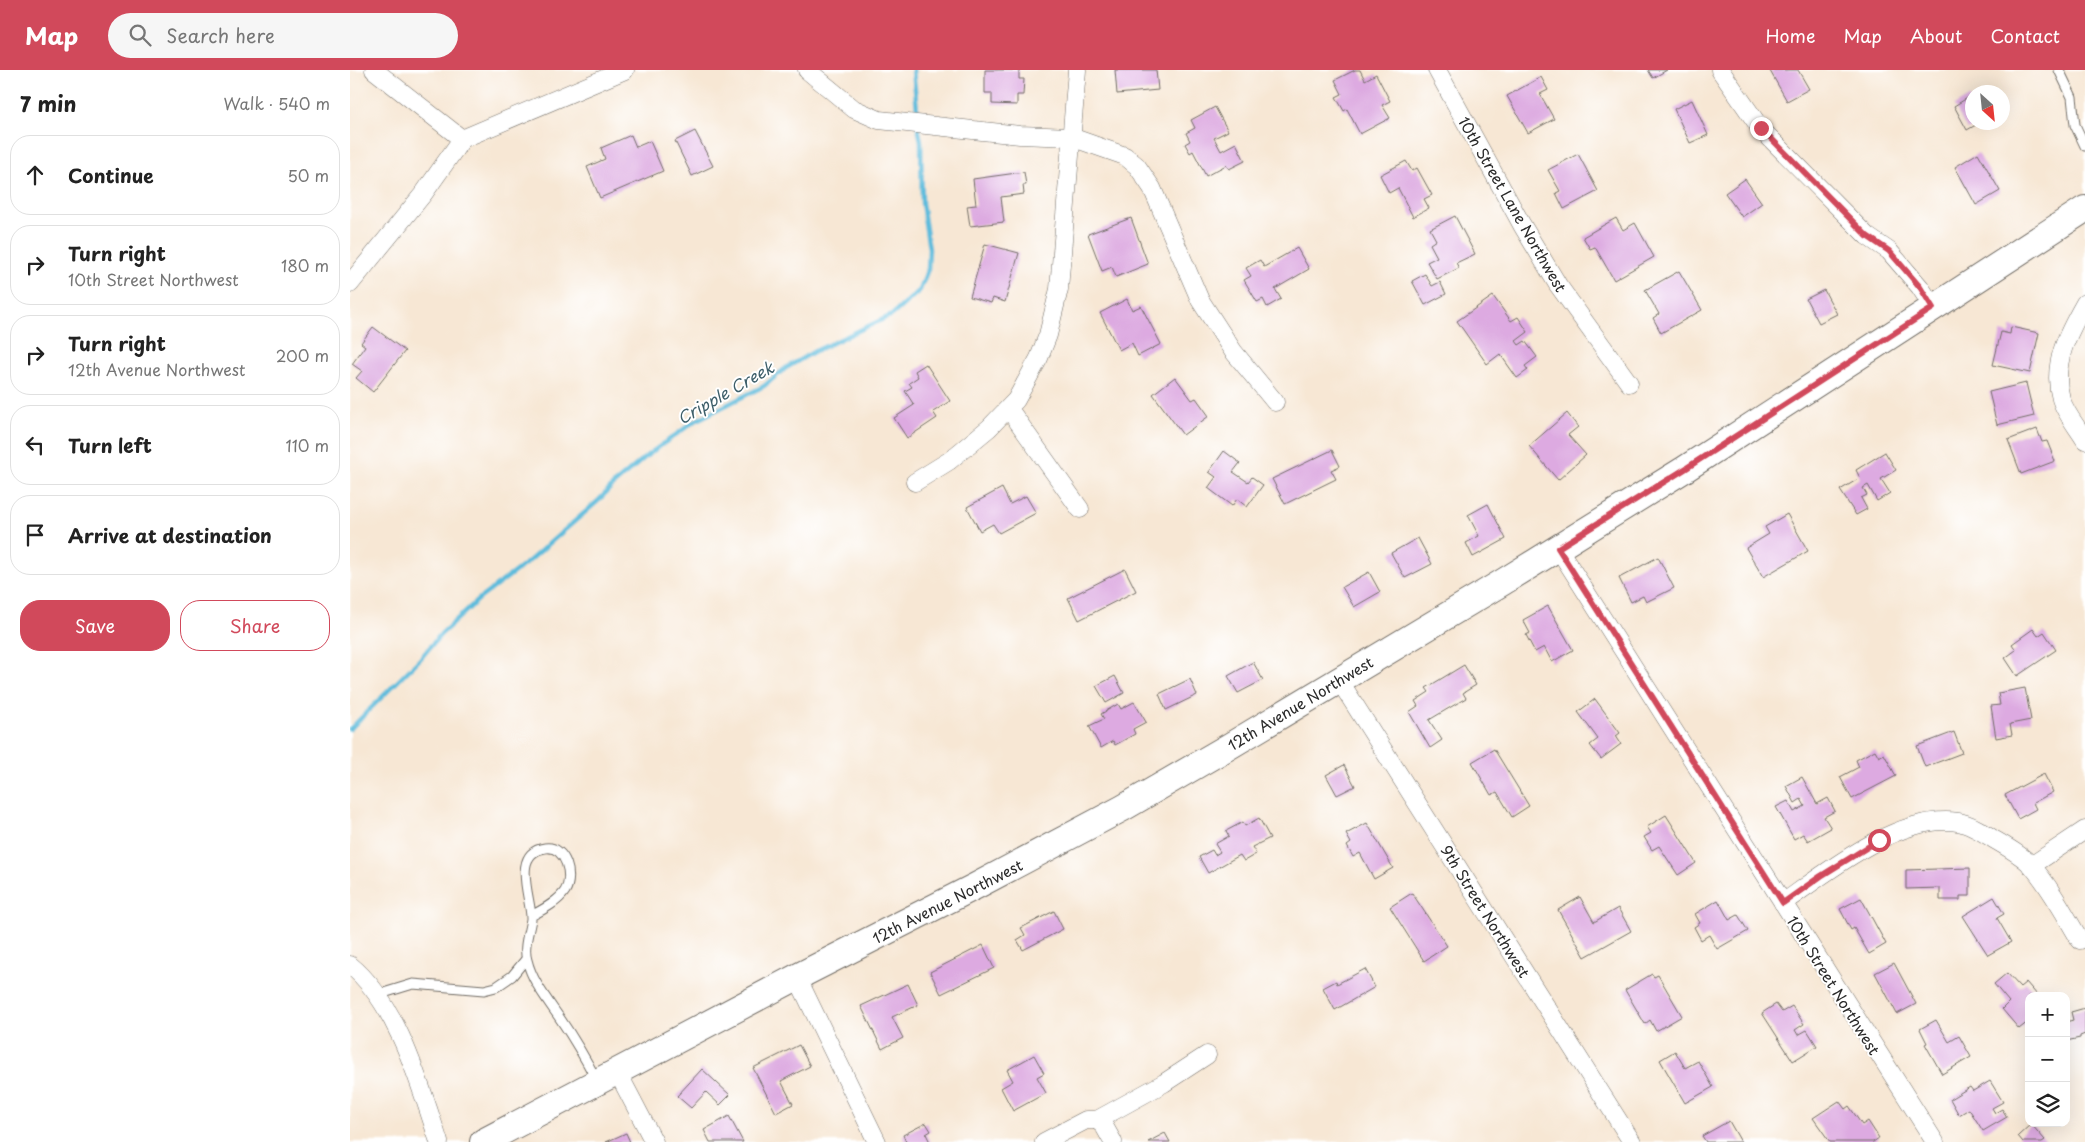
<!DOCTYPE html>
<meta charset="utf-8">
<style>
:root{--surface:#fff;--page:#f6f6f6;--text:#222;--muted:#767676;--line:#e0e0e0;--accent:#d1495b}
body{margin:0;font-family:"Playpen Sans",sans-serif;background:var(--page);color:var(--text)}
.controls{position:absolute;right:15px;bottom:15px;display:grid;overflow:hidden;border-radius:10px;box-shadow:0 5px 20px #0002}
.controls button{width:45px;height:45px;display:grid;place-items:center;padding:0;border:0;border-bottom:1px solid var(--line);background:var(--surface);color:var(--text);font:25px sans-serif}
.compass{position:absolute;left:1615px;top:15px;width:45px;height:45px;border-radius:50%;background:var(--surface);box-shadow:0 5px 20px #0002;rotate:153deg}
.stop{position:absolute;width:15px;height:15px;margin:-11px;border:4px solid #d1495b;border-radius:50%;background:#fff}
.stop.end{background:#d1495b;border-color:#fff;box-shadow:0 1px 5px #0008}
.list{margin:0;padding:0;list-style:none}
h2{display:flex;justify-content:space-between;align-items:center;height:65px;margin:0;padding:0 20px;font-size:21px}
h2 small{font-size:16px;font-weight:400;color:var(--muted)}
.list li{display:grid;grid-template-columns:32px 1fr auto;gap:15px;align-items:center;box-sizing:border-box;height:80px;margin:0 10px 10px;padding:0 10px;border:1px solid var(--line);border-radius:20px}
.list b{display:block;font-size:19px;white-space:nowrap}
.list p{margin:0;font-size:16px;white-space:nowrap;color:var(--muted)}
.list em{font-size:16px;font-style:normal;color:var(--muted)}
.actions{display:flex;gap:10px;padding:15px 20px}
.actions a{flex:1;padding:11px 0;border:1px solid var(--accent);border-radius:20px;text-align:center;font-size:18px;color:var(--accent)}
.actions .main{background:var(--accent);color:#fff}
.icon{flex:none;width:28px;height:28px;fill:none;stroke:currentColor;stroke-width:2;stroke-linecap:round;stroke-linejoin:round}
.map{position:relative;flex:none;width:1735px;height:1072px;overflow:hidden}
header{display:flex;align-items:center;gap:30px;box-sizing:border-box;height:70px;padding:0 25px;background:var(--accent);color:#fff}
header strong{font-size:24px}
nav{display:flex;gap:28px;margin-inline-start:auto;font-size:18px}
.search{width:350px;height:45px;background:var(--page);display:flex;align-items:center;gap:12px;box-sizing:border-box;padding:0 18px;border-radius:28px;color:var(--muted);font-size:19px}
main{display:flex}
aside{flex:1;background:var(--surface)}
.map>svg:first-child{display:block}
</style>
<header>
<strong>Map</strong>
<div class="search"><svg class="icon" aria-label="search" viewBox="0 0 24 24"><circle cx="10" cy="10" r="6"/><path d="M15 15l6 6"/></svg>Search here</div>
<nav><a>Home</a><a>Map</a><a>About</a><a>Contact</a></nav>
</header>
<main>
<aside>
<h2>7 min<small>Walk · 540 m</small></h2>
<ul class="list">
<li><svg class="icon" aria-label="ahead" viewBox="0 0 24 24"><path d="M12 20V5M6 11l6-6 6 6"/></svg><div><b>Continue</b></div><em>50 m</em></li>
<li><svg class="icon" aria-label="right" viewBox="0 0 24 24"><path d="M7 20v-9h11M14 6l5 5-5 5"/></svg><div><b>Turn right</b><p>10th Street Northwest</p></div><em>180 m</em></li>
<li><svg class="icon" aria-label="right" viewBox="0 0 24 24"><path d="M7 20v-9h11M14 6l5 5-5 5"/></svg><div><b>Turn right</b><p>12th Avenue Northwest</p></div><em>200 m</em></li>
<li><svg class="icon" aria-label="left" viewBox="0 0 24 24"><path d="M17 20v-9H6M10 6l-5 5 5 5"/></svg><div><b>Turn left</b></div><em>110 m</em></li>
<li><svg class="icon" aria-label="arrive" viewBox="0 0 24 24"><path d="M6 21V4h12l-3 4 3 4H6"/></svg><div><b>Arrive at destination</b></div></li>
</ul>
<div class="actions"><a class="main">Save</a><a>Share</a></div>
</aside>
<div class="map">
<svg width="1735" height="1072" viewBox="0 0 1735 1072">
<rect width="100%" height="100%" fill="#fff"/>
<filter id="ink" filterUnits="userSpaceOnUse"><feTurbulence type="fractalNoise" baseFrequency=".02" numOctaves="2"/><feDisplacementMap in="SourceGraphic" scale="10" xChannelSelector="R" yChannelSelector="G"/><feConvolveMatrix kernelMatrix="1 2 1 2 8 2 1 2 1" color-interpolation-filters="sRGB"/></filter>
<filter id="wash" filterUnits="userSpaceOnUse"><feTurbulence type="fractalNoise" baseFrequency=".0096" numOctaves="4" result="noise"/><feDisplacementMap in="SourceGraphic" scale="20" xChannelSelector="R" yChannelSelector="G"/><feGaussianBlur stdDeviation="1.12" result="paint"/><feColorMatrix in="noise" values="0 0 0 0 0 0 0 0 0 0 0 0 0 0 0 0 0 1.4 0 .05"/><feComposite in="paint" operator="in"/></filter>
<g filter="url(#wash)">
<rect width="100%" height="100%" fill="#f7e7d4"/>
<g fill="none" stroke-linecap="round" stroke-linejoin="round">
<!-- stream -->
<g stroke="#5ebcdc" stroke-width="4.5">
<polyline points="563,0 568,49"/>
<polyline points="0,659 70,589 91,564 129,529 179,491 248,431 264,414 299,384 345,351 414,316 436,298 465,281 542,245 570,220 578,199 579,179 572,133 571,71 568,57"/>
</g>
</g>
<g id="blocks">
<!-- building -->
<g fill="#ddaae1">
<polygon points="635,0 669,0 669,9 674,9 673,25 667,25 667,35 642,34 642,23 635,23"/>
<polygon points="765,0 806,0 808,20 767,24"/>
<polygon points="1005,0 1010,0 1015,10 1026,4 1040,31 1032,35 1040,48 1010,64 997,39 994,41 986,27 992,24 985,10"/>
<polygon points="1298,0 1317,0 1303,8"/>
<polygon points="1422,0 1448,0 1459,19 1437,31 1420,1"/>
<polygon points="1191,7 1198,20 1190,24 1204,49 1178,63 1157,26"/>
<polygon points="1619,27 1622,33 1622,52 1631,52 1617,60 1604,36"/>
<polygon points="1342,30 1358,65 1340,73 1324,39"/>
<polygon points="865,37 878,61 864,68 871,81 886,73 895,91 879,99 876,95 856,106 843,81 840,83 835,74 840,71 836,63 845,58 841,50"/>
<polygon points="345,61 363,96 342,106 325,71"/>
<polygon points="281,65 286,77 300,71 313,101 250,128 237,97 255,89 251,78"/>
<polygon points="1628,83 1650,121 1626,135 1605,97"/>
<polygon points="1228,84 1248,121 1214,139 1206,123 1210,121 1198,100"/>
<polygon points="1056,91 1062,101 1067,98 1082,125 1074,129 1079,138 1063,147 1048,118 1039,123 1030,105"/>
<polygon points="674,102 676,115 673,115 674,124 651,127 654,152 620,156 617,136 626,135 623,109"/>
<polygon points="1395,109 1412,133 1392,147 1375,123"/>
<polygon points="1105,146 1125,184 1106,193 1109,198 1087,209 1077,192 1087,187 1080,174 1086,170 1080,159"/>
<polygon points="781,148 798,194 766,207 762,197 752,201 738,164"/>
<polygon points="1266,148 1273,160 1285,153 1304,187 1264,210 1245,177 1240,179 1233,167"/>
<polygon points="635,174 669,183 655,232 643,228 641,233 620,227"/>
<polygon points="947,178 959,199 925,219 931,229 917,237 913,229 907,232 894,210 901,206 896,198 910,190 914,197"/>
<polygon points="1329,201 1352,240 1311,263 1303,248 1309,244 1295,220"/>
<polygon points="1075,204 1082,216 1090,212 1096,224 1075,235 1062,211"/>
<polygon points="1474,220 1487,244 1469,253 1456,229"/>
<polygon points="1143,226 1161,251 1168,247 1178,262 1166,271 1169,275 1175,271 1187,287 1175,296 1178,300 1167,308 1150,284 1137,294 1107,251"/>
<polygon points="777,229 782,240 791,236 811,274 788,286 782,273 769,280 750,243"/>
<polygon points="23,257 55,281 23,322 6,308 12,301 2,294 15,276 11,273"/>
<polygon points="1661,257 1689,263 1680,303 1643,295 1651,262 1660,264"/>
<polygon points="576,294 600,331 583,342 587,348 557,368 544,348 564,335 555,321 562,317 559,313 568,307 565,301"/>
<polygon points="825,307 842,330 846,328 859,346 833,365 803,324"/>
<polygon points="1676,313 1684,346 1647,355 1639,322"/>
<polygon points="1217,343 1228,357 1218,365 1236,385 1208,410 1179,376"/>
<polygon points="1687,359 1692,372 1697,371 1705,391 1671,404 1658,370"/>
<polygon points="982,380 990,396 981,400 986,409 935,434 922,409"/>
<polygon points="874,381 890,393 883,402 898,412 902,407 913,415 897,437 887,429 882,436 858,418 866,407 859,402"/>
<polygon points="1535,382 1546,400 1531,409 1540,423 1527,431 1518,415 1513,418 1517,425 1511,428 1517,439 1506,445 1490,420 1510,408 1506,400"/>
<polygon points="652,418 660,434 676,426 686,443 649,463 643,454 630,461 617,437"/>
<polygon points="1138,434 1156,469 1123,487 1116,473 1129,466 1118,445"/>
<polygon points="1437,444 1458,481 1413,507 1396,478 1419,464 1415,457"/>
<polygon points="1068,468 1082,494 1055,508 1041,483"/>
<polygon points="1308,487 1324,518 1296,532 1293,526 1281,532 1269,508"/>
<polygon points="775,499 786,521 729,550 718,528"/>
<polygon points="1019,502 1030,522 1004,537 992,517"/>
<polygon points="1198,536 1223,580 1202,592 1194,577 1185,582 1176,565 1180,563 1173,550"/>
<polygon points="1683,559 1688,566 1694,562 1706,580 1667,606 1655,588 1666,580 1662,574"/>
<polygon points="903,592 913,610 888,623 878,606"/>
<polygon points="1114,595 1126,615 1113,623 1116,628 1079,650 1092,670 1080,678 1059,642 1068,636 1065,631 1079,622 1076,618"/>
<polygon points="765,606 774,623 756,633 746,616"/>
<polygon points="840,609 847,625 816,640 809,624"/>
<polygon points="1675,618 1681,650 1660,654 1662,665 1646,668 1641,636 1650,635 1648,623"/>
<polygon points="1245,629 1270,663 1266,666 1271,674 1251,689 1240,675 1248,669 1228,642"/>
<polygon points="784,632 796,652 783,659 785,664 765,675 763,671 751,678 739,656 754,649 751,644 768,634 771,639"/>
<polygon points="1604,662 1612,683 1575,697 1567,676"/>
<polygon points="1144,679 1179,736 1162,747 1147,722 1141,725 1122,692"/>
<polygon points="1525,680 1529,687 1534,684 1546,706 1502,729 1490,707 1509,697 1506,690"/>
<polygon points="994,695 1005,716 987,725 976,705"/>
<polygon points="1694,704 1703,722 1683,733 1686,739 1668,749 1655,725"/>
<polygon points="1452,707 1467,734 1478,728 1485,741 1474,747 1481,758 1458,771 1453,764 1444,769 1426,737 1438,731 1444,742 1455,736 1451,729 1445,733 1436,716"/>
<polygon points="1316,745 1346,793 1328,805 1309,776 1302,780 1294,767 1301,763 1297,757"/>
<polygon points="909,748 920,768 902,777 906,784 894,791 890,785 858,803 849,787 862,780 865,785 870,782 865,774 879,766 876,761 893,752 895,756"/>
<polygon points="1017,753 1043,798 1024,809 1010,783 1003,787 997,776 1001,773 996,764"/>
<polygon points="1620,798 1620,826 1610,826 1610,830 1590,830 1590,818 1556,819 1556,800"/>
<polygon points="1062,823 1097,876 1074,891 1040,837"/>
<polygon points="1230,827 1244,852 1268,838 1281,861 1235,887 1208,840"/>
<polygon points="1644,827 1654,844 1647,848 1661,872 1638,885 1613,846"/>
<polygon points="1511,828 1536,874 1519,884 1504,858 1501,860 1490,839"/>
<polygon points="1368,830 1379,850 1388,845 1398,861 1367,879 1359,865 1351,870 1344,857 1350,853 1345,844"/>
<polygon points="704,841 713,859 673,880 667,870 675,865 671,858"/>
<polygon points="633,875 644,898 591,924 580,902"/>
<polygon points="1544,893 1566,934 1547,944 1525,903"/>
<polygon points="1015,899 1025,917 985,940 973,918 986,911 987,914"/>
<polygon points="1657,903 1670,917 1676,912 1688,926 1679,926 1679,951 1669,959 1652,939 1659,932 1644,914"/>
<polygon points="1302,904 1304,907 1308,905 1332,946 1306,961 1300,950 1295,954 1275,920"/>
<polygon points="558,914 568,935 542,947 553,968 532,979 511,936"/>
<polygon points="1426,934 1432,942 1442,936 1454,954 1445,960 1448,965 1457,960 1467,976 1443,991 1412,943"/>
<polygon points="1735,938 1735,964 1730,966 1730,968 1716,971 1716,952 1723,950 1721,942"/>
<polygon points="1586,950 1599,972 1609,966 1621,987 1592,1004 1575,974 1577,973 1570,959"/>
<polygon points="449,975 460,996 431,1011 443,1034 426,1043 403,998"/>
<polygon points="1325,981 1335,998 1348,991 1363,1017 1335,1033 1310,990"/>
<polygon points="684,985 694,1003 687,1007 696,1023 663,1041 651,1018 663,1011 657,1000"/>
<polygon points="352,999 380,1025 370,1035 356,1022 341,1038 327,1026"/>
<polygon points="1640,1011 1653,1032 1642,1038 1645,1043 1652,1039 1657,1047 1633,1061 1619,1039 1609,1045 1600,1029 1620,1017 1623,1021"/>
<polygon points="1489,1031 1495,1039 1499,1036 1512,1055 1518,1051 1529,1068 1523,1072 1480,1072 1463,1048"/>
<polygon points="379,1046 393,1072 360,1072 354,1060"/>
<polygon points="1379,1051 1391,1072 1356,1072 1352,1066"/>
<polygon points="576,1053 581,1061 576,1064 580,1072 556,1072 553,1065"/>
<polygon points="1681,1054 1695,1070 1692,1072 1673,1072 1668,1066"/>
<polygon points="276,1063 280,1072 256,1072"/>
<polygon points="815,1063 820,1072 798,1072"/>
</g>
</g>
</g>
<g filter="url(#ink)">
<use href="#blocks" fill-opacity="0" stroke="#726d66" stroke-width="1"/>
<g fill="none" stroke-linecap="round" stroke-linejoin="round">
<!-- lane casing -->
<g stroke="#726d66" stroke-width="11">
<g id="lane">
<polyline points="1709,0 1722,27 1725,55 1735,76"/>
<path d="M181,846c11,-6 27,-14 34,-25 9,-14 1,-46 -20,-43 -35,5 -13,52 -14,71 -2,13 -8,28 -4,41 5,22 22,42 34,60 13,19 24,38 35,59"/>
<polyline points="27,925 63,914 134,920 146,917 162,906 176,889"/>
</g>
</g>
<!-- street casing -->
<g stroke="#726d66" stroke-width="19">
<g id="street">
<polyline points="24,0 112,69"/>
<polyline points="457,0 504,39 529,50 670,65 721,67 775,86 787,96 802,118 850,230 883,281 925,332"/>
<polyline points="1087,0 1172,155 1208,215 1279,313"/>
<polyline points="1370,0 1411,59 1517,166 1539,181 1570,217 1583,237"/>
<polyline points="0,214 74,123 112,69 275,0"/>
<path d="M1735,233c-17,30 -34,61 -24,96 4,14 17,29 24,41"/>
<polyline points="659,339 730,439"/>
<polyline points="565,412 599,391 639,358 666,330 689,288 698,265 709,219 727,0"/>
<polyline points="1208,478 1585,1072"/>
<polyline points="989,610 1282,1072"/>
<polyline points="1681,796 1735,760"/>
<path d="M1433,833c45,-32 117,-90 175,-81 13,2 26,11 37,18 12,7 28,16 37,26 19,22 33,49 48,74"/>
<path d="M0,895c48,39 70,120 89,177"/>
<polyline points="447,907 527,1072"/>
<polyline points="268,1003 304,1072"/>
<polyline points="747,1050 754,1056 763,1072"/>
<polyline points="694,1072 736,1050 747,1050 814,1013 857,985"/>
</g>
</g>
<!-- secondary casing -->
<g stroke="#726d66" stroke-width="28">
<polyline id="secondary" points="133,1072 447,907 626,816 773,738 878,677 1153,512 1335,399 1735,139"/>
</g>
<!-- lane -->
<use href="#lane" stroke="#fff" stroke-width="9"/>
<!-- street -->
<use href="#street" stroke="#fff" stroke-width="18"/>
<!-- secondary -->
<use href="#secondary" stroke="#fff" stroke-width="26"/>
</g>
</g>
<g fill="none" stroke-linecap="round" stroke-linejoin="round" filter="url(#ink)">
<!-- route -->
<polyline stroke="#d1495b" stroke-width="6" points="1411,58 1517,166 1539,181 1570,217 1583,238 1335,399 1208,478 1433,833 1471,806 1529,770"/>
</g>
<g text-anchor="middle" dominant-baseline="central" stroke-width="4" stroke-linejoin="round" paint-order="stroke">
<!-- street labels -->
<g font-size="15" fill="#2b2b2b" stroke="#fff">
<text transform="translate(1163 134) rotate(60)">10th Street Lane Northwest</text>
<text transform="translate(950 633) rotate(-31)">12th Avenue Northwest</text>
<text transform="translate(597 831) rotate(-27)">12th Avenue Northwest</text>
<text transform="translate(1136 841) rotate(58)">9th Street Northwest</text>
<text transform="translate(1484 915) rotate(58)">10th Street Northwest</text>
</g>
<!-- water labels -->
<g font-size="16" font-style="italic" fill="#3d5e69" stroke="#fff">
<text transform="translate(375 322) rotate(-30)">Cripple Creek</text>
</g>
</g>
</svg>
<div class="controls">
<button>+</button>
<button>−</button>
<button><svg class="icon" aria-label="layers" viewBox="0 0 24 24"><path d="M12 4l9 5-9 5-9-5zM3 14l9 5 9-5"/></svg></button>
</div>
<svg class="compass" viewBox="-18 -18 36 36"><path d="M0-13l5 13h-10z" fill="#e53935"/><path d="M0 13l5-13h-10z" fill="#767676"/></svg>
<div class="stop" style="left:1529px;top:770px"></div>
<div class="stop end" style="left:1411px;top:58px"></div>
</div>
</main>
